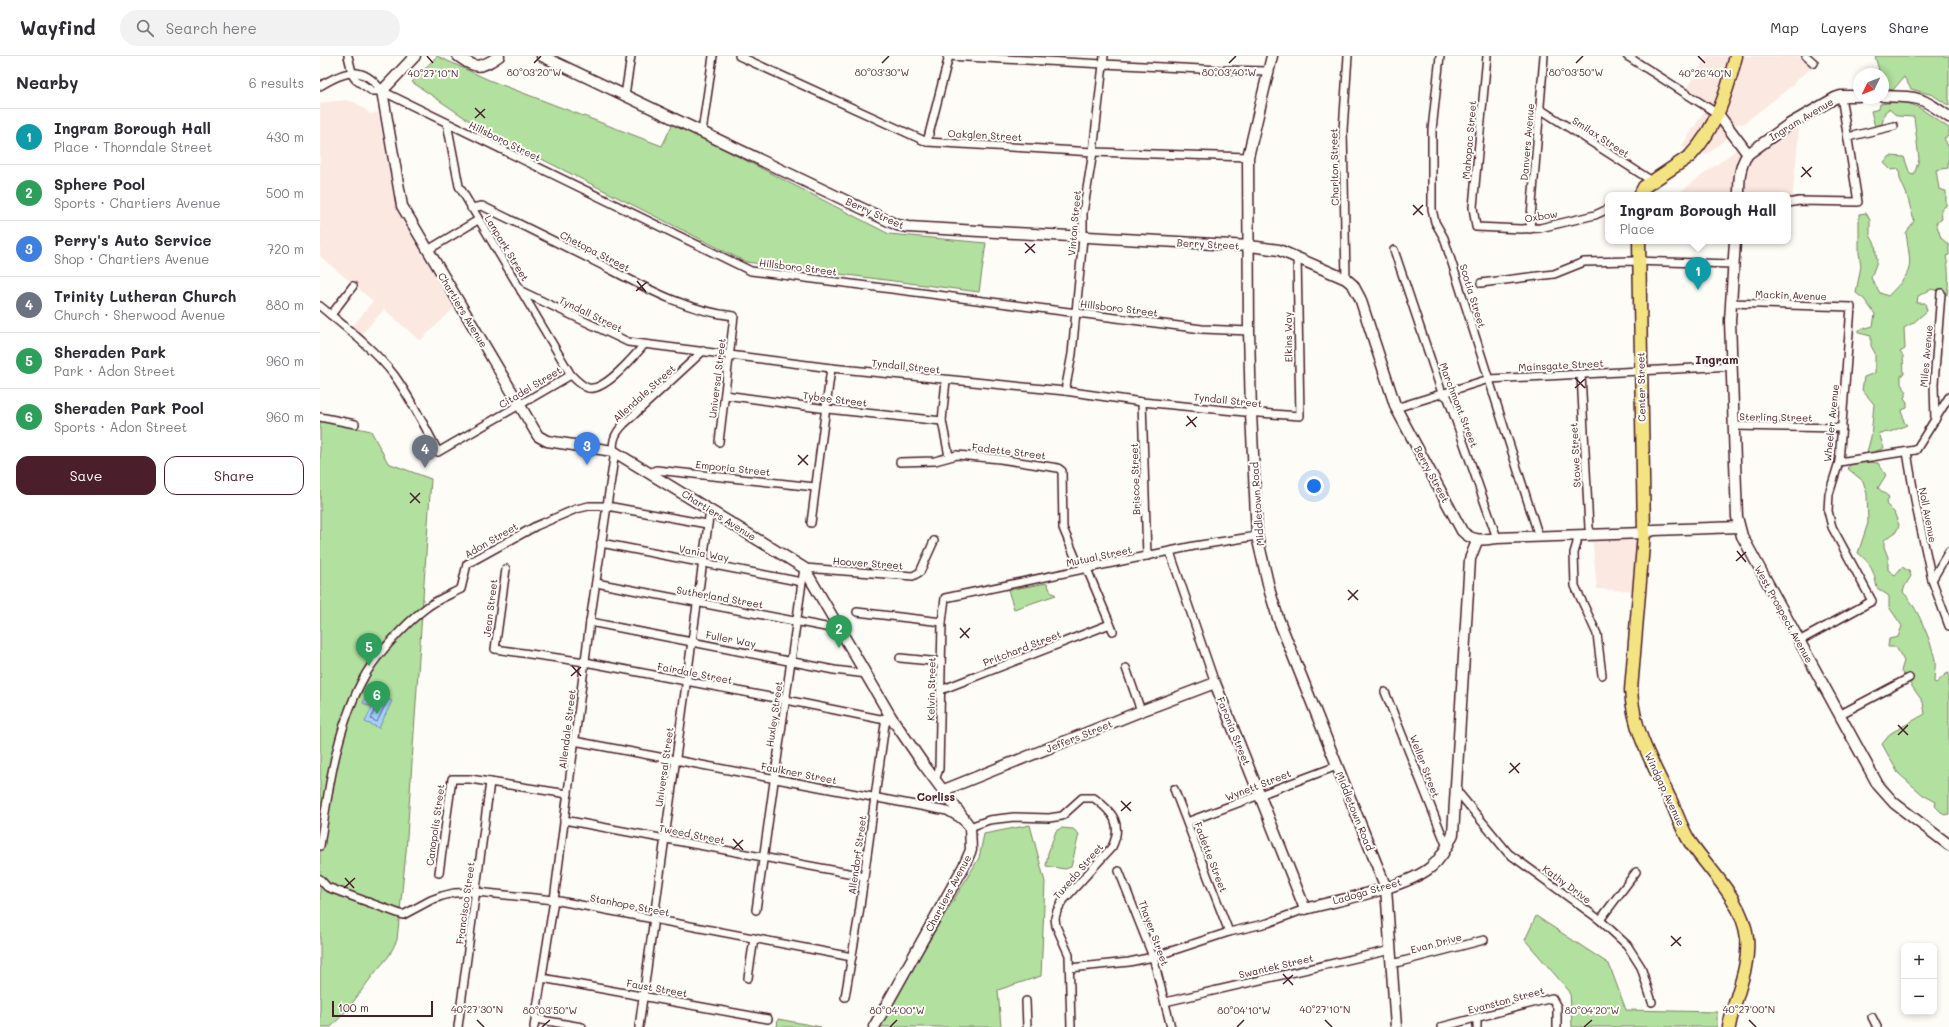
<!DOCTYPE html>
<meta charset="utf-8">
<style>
:root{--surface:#fff;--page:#f2f2f3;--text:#2b2b33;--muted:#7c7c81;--line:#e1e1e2;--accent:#4a1f2b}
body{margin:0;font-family:Mali,sans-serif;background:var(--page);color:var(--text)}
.controls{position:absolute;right:12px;bottom:12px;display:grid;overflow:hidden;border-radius:8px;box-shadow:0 2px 6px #0003}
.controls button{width:36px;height:36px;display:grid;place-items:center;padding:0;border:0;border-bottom:1px solid var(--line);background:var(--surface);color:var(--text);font:20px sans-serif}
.compass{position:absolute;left:1533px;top:12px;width:36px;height:36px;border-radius:50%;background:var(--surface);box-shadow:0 2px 6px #0003;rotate:227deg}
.scale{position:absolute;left:12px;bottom:10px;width:101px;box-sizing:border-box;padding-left:4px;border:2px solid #4a1f2b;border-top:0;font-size:11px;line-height:14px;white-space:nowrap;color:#4a1f2b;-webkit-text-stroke:3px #fdfcf7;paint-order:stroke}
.you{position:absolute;left:994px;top:430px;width:14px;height:14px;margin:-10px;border:3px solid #fff;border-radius:50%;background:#1a73e8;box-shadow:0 0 0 6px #1a73e833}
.badge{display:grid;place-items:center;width:26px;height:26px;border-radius:50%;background:var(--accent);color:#fff;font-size:13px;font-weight:700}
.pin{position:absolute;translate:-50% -33px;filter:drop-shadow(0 1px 2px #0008)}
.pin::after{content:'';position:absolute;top:21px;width:14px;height:12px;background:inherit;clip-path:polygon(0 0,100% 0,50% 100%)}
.popup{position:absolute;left:1285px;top:136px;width:186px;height:52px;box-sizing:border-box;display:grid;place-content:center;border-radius:8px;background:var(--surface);filter:drop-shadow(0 1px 3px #0005);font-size:13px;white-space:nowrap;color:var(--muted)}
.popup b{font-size:15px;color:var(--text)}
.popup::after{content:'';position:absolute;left:50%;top:100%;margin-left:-8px;border:8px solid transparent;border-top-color:var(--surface)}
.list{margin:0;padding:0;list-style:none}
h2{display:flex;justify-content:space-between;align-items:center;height:52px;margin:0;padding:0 16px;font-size:17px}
h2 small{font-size:13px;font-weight:400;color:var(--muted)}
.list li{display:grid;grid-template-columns:26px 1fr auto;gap:12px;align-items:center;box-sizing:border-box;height:56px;padding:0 16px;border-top:1px solid var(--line)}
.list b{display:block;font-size:15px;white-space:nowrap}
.list p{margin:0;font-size:13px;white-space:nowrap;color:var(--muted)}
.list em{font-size:13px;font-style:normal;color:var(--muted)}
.actions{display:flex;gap:8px;padding:12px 16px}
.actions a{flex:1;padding:9px 0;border:1px solid var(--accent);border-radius:12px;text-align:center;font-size:14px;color:var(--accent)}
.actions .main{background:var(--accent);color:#fff}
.icon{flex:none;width:22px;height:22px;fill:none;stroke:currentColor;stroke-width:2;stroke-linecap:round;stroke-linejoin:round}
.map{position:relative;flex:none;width:1629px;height:971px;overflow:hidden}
header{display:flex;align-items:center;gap:24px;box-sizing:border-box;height:56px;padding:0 20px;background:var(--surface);border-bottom:1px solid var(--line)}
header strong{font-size:19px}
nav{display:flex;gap:22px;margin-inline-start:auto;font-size:14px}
.search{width:280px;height:36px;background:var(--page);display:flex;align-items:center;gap:10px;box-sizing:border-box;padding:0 14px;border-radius:22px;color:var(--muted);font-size:15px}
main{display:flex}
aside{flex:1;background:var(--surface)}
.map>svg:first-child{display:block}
</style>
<header>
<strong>Wayfind</strong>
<div class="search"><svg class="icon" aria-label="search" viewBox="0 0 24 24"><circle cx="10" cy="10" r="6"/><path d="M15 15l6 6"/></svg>Search here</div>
<nav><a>Map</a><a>Layers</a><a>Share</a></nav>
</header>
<main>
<aside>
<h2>Nearby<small>6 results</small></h2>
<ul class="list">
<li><span class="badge" style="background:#0f9aa8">1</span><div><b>Ingram Borough Hall</b><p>Place · Thorndale Street</p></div><em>430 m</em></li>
<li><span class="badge" style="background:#2e9e5b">2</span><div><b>Sphere Pool</b><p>Sports · Chartiers Avenue</p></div><em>500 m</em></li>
<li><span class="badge" style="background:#3f7fe0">3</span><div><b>Perry's Auto Service</b><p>Shop · Chartiers Avenue</p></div><em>720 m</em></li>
<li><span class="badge" style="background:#6b7280">4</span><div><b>Trinity Lutheran Church</b><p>Church · Sherwood Avenue</p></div><em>880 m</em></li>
<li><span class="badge" style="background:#2e9e5b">5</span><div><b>Sheraden Park</b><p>Park · Adon Street</p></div><em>960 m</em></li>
<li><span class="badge" style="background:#2e9e5b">6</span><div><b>Sheraden Park Pool</b><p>Sports · Adon Street</p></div><em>960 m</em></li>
</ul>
<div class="actions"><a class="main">Save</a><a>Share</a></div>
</aside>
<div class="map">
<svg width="1629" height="971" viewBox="0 0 1629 971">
<rect width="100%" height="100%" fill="#fdfcf7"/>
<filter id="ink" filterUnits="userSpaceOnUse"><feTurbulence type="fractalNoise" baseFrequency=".025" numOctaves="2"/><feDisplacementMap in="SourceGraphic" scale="8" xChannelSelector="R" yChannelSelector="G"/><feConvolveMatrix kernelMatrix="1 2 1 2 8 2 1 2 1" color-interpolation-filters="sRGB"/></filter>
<g filter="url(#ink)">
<!-- built -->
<g fill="#fbe8e1">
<polygon points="1387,0 1486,0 1494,7 1493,11 1475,25 1473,29 1423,68 1419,67 1408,73 1407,82 1386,99 1376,94 1373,97 1362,90 1387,51 1364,36"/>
<polygon points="25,44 34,46 45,53 50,58 58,56 76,153 134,252 100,285 64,253 42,278 33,270 53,245 0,200 0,47"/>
<polygon points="1476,65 1479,75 1472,146 1468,147 1468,139 1356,139 1416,94 1422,91 1427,98"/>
<polygon points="1324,477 1319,535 1277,533 1272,479"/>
</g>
<!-- green -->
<g fill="#b1e09f" stroke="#7e8065">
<polygon points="117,0 169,24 342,90 353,67 569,178 666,187 659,236 426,206 160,72 92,26"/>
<polygon points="1555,0 1629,0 1629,50 1613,39 1591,33 1584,21 1573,34 1567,33 1563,28 1563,18 1560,18"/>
<path d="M1584,45l16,7 29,20v8l-5,2 5,10 -1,20 -12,2 3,19 7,2v15l-5,3 1,10 -6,4 5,15 8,7v10l-3,1c3,12 3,27 1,39l-15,-6 -14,7 -1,7h8l2,8 -14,12 -9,5 1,21 -5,3 3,4 1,18 -3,2v8l6,8 -3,6 3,4v6l-5,2 2,12 3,3 -17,7 -11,1 5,15 -12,5 -5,-1 4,-15 3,-33 -12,-14 2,-13 11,-4v-20l-4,-7v-10l-12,-3v-3l14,-4 2,-12 -11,-15 -8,-6 5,-27 -2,-13v-39l7,-1 4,7v15l5,9 2,17 -6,17 9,15 8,3c27,-27 23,-27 18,-63l8,-12 -7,-26 -7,-16 -1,-10 -8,1 -7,-7 6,-7 14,1 6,17 4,1 5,-16 -5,-42 -17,-1 -8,-7 -4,3 -3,12 -7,3 -4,-16 8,-2 1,-5z"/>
<polygon points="0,364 51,375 68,407 111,423 86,796 77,884 69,900 53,919 28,953 11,971 0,971"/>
<path d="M1548,406l10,1 8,12 -8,13 11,9 -3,7 8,8 5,13 -3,7 -12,8v7l4,10v13l7,5 7,-8 7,4 2,5 -6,10 -2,6c13,12 29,51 32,68 1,7 -1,15 -1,22l2,1 10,-9 3,-1v141l-5,1 -9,-9 1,-4 -13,-7 -25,-22 -16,-29 9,-11 34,-19 -2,-12 -22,-31 3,-10 -8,-14h-8l1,-8 9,-2 4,-11 -13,-19v-11l-12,-8c-3,-16 -6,-25 -19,-35l10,-30 -1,-29 -4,-13 -16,-13 6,-5z"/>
<polygon points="727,527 731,536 736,539 694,553 688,534"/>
<polygon points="710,769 725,826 721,920 678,934 681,971 557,971 659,802 664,778"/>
<polygon points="741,772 753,773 759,778 751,811 745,813 726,810 728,797 736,775"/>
<polygon points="1216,860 1289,908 1306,954 1397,956 1397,971 1252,971 1250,936 1205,884"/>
<polygon points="458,963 501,971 457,971"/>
</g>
<!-- water -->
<polygon fill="#a0d2fd" stroke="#7e8aa9" points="49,634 72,645 59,672 45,666 52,651 43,647"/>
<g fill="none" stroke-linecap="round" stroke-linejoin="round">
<!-- shore -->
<path stroke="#6c677f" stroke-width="1" d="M52,640l14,7 -9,19 -6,-3c3,-9 7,-12 -2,-19z"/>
<!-- street casing -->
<g stroke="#4a1f2b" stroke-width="10">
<g id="street">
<polyline points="28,0 33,20 36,24 52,35 62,35 431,215 882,273 929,275"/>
<polyline points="419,0 607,86 773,96 928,101"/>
<polyline points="627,0 901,14 948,15"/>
<polyline points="1120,0 1112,74 1112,153 1115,166 1124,182 1219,481"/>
<polyline points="1167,0 1153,151 1156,171 1201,173 1220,172 1275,159 1288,153"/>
<polyline points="1307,0 1398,58"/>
<polyline points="1486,0 1494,7"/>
<path d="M0,30c25,-15 42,-22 62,5"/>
<polyline points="305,39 311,0"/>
<polyline points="1220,53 1332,125"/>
<path d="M127,67l12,63 112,189c4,4 11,11 17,13 17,4 46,-32 56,-43"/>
<polyline points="382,76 393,0"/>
<polyline points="1528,81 1574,70"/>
<polyline points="607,86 629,0"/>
<polyline points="1468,147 1479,145 1538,146 1521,40"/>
<path d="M151,152l11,-2c40,19 80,39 120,59 42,22 84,46 132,51l-15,126"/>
<polyline points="1210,173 1224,0"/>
<polyline points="108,194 158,164"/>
<polyline points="1074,194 1122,337 1128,342 1177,482"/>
<polyline points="1026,223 1023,74 1028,0"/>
<polyline points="1161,227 1234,218 1264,206 1313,205 1412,208"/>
<polyline points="201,235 308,286 511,312 745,335 822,346 925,356 980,360 977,201"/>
<polyline points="1410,247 1531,251 1519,406 1509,438 1508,455 1512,471 1552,545 1479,585"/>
<path d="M0,250c23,19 56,45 74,69 17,24 31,51 44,77l133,-77"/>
<polyline points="11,259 33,230"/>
<polyline points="1261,318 1269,472 1272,479"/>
<polyline points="626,324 622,365 629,400"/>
<polyline points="745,335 752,298 763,182 763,157 773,96 784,0"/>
<polyline points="405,339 507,353 622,365"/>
<polyline points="822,346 827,500"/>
<polyline points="1076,352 1169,323 1412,310"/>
<polyline points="0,361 35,368"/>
<polyline points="1615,364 1614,328 1621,237"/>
<polyline points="1414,370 1522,372"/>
<polyline points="1587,396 1596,450 1612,524 1629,570"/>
<polyline points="580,406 615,405 637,399 680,403 738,412 742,415 743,472 756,503 767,513 793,575"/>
<polyline points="1519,406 1596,394 1629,341"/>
<polyline points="330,417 336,414 495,431"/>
<polyline points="491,467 511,312"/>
<polyline points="1257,479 1257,487 1254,497 1255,530 1277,578 1282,619"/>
<polyline points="281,487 482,526"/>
<polyline points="850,496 895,627"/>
<polyline points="186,513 175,593 265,606 466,644 560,663 571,661"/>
<polyline points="1612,524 1629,495"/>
<polyline points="276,527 521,574"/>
<polyline points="537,556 622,566"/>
<polyline points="270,566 514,614 547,618"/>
<polyline points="580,602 621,606"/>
<polyline points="806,612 821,655"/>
<polyline points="621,634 790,568"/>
<polyline points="1065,636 1127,791"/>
<polyline points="1519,659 1589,622"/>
<path d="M254,685l373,70 12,7 11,9 19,-7 25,-3 35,1 13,-2 20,-18h12c19,14 29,26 18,49l-50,55 -5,9 -2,7 1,8 13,29 2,72"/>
<polyline points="615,724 619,713 622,566 625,542 874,490 937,480"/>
<polyline points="854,733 909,876"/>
<polyline points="1137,735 1188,797 1280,864 1307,889 1321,911 1332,946"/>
<polyline points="244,764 544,820"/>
<polyline points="867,766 1017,710"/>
<path d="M0,790c8,-55 16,-115 42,-165 11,-23 44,-58 64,-73 10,-8 23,-13 35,-19l6,-25 69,-38 40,-17 13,-3h18l100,18"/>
<polyline points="799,815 833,901 851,971"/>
<polyline points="119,817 132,723 150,723 248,738"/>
<polyline points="0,823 7,831 83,859 111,844 122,840 134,837 157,836 234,844 532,901"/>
<polyline points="436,854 484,512 593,520 600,516 614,485"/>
<polyline points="1280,864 1316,816"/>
<polyline points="1072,908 1164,884"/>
<polyline points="750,912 809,906 833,901 909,876 948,867 985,853"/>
<polyline points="222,922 448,963"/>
<polyline points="428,922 434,882"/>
<polyline points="525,941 539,858 565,668 571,661"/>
<polyline points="706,945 707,971"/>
<polyline points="845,946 1071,894"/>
<polyline points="1552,961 1557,971"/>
<polyline points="216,963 262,971"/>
<polyline points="1157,963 1157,971"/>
<polyline points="138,971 170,726"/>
<path d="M214,971l20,-127 36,-278 24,-164c-2,-15 -1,-23 10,-34l79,-73"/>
<polyline points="319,971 390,454"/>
<polyline points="1121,971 1232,942 1237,951 1237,971"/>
</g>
</g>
<!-- secondary casing -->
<g stroke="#4a1f2b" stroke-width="13">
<g id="secondary">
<polyline points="95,0 62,35 82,150 218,380 227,385 293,395 484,512 571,661 604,709 650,771 651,794 644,810 554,971"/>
<path d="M138,0c18,13 22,13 41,0"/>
<path d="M222,0l355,169 11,2 342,19 29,4 67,29 7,6 7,13 36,110 66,123c11,11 20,9 35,7l147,-5 10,-3 85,-3"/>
<polyline points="952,0 928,101 929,275 931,357 937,480 950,536 958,562 1066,832 1076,971"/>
<path d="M1563,40c36,1 37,0 66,21"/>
<polyline points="1398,58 1428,98"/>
<path d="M1419,139c0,-14 0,-29 9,-41l40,-29 47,-27 6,-2h18"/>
<polyline points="1415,185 1410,265 1417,461 1422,480 1558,729 1574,747 1629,789"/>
<path d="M624,734l197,-79 74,-28 90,226c33,-9 101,-21 126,-42 10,-8 17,-21 22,-33l17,-275 7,-18"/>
</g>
</g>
<!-- primary casing -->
<g stroke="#4a1f2b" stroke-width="15">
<g id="primary">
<path d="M1320,139l4,-8 46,-31c26,-27 37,-64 46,-100"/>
<path d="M1319,185l5,292 -13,157c2,41 22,74 40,111 6,13 11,29 19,41 20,29 53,59 57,96 3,31 -13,60 -18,89"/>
</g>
</g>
<!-- street -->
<use href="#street" stroke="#fdfcf7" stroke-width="7"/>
<!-- secondary -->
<use href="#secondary" stroke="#fdfcf7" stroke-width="10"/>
<!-- primary -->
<use href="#primary" stroke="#f4e382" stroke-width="12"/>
</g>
</g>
<!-- ticks -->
<path fill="none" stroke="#4a1f2b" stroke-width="1.5" d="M107,0l6,7M1378,0l7,7M214,7l7,-7M562,7l7,-7M909,7l7,-7M1256,7l7,-7M155,52l10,10M155,62l10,-9M1482,111l9,10M1481,121l11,-10M1093,149l10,10M1093,159l10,-10M705,187l10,10M705,197l10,-9M317,225l9,11M316,235l11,-9M1255,322l10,10M1255,332l10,-9M867,360l9,11M866,370l11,-9M478,399l10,10M478,409l10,-10M90,437l10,10M90,447l10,-10M1417,495l9,11M1416,505l10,-9M1028,534l10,10M1028,544l10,-10M640,572l9,10M640,582l10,-10M252,610l9,10M251,620l10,-9M1578,669l10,10M1578,679l10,-10M1190,707l9,10M1189,717l11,-10M801,745l10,10M801,755l10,-9M413,783l10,11M413,793l10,-9M25,822l9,10M24,832l11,-10M1351,880l10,10M1351,890l10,-9M963,918l10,11M963,928l10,-9M157,964l7,7M1005,964l7,7M1429,964l7,7M222,971l8,-7M570,971l7,-7M917,971l7,-7M1264,971l8,-7"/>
<g text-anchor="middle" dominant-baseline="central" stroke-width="4" stroke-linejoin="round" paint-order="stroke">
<!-- street labels -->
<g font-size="10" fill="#4a1f2b" stroke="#fdfcf7">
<text transform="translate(1481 63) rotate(-31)">Ingram Avenue</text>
<text transform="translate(665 79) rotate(3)">Oakglen Street</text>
<text transform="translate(1281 81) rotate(33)">Smilax Street</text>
<text transform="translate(1149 84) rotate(-85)">Mahopac Street</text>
<text transform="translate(185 85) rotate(26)">Hillsboro Street</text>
<text transform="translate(1207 86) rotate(-85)">Danvers Avenue</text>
<text transform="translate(1014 111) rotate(-91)">Charlton Street</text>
<text transform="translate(555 157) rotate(24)">Berry Street</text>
<text transform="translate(1221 160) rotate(-9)">Oxbow</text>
<text transform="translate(754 167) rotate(-85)">Vinton Street</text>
<text transform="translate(888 188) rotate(3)">Berry Street</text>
<text transform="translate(187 192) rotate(59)">Lanpark Street</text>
<text transform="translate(275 195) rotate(27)">Chetopa Street</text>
<text transform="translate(478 211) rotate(7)">Hillsboro Street</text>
<text transform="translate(1471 239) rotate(2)">Mackin Avenue</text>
<text transform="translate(1153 240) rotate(73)">Scotia Street</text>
<text transform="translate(799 252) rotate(7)">Hillsboro Street</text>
<text transform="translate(143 254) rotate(59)">Chartiers Avenue</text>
<text transform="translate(271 258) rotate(26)">Tyndall Street</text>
<text transform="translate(968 281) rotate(-91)">Elkins Way</text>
<text transform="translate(1606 300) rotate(-85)">Miles Avenue</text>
<text transform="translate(1241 309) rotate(-3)">Mainsgate Street</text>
<text transform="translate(586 310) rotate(6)">Tyndall Street</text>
<text transform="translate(397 322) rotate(-83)">Universal Street</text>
<text transform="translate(210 331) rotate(-31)">Citadel Street</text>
<text transform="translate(1321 331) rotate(-91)">Center Street</text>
<text transform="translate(324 337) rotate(-42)">Allendale Street</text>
<text transform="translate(515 343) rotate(7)">Tybee Street</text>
<text transform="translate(908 344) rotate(6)">Tyndall Street</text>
<text transform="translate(1139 349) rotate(69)">Marchmont Street</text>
<text transform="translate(1456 361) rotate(1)">Sterling Street</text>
<text transform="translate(1511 367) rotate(-84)">Wheeler Avenue</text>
<text transform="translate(689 395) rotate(7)">Fadette Street</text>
<text transform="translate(1255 399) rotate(-93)">Stowe Street</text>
<text transform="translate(413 412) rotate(6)">Emporia Street</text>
<text transform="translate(1112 418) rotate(62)">Berry Street</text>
<text transform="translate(815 423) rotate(-92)">Briscoe Street</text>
<text transform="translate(937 448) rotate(-94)">Middletown Road</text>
<text transform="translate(399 459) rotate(32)">Chartiers Avenue</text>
<text transform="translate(1608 459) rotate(79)">Noll Avenue</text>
<text transform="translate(171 484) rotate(-30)">Adon Street</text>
<text transform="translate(384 497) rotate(11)">Vania Way</text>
<text transform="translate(779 500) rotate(-12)">Mutual Street</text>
<text transform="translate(548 507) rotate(4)">Hoover Street</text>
<text transform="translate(400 541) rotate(10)">Sutherland Street</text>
<text transform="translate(170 552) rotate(-83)">Jean Street</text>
<text transform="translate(1464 558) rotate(61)">West Prospect Avenue</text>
<text transform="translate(411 583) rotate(11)">Fuller Way</text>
<text transform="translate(702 592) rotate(-21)">Pritchard Street</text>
<text transform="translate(375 617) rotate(11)">Fairdale Street</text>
<text transform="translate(611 633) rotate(-89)">Kelvin Street</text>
<text transform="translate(454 658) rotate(-82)">Huxley Street</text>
<text transform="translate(247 673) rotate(-83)">Allendale Street</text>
<text transform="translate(914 675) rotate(68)">Faronia Street</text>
<text transform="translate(759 680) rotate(-22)">Jeffers Street</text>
<text transform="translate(1105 710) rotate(69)">Weller Street</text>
<text transform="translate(344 711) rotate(-82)">Universal Street</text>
<text transform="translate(479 717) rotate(11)">Faulkner Street</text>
<text transform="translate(938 729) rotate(-21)">Wynett Street</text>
<text transform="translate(1345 733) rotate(65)">Windgap Avenue</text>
<text transform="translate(1035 755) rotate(68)">Middletown Road</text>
<text transform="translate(115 769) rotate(-82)">Canopolis Street</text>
<text transform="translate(372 778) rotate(11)">Tweed Street</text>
<text transform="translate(537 799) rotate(-82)">Allendorf Street</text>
<text transform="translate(891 801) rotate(69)">Fadette Street</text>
<text transform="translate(758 815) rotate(-49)">Tuxedo Street</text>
<text transform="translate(1247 828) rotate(36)">Kathy Drive</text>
<text transform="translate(1047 835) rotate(-16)">Ladoga Street</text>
<text transform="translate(628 837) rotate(-62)">Chartiers Avenue</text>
<text transform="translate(145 847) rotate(-82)">Francisco Street</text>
<text transform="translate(310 849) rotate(11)">Stanhope Street</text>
<text transform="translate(834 877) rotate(70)">Thayer Street</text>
<text transform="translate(1116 887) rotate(-15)">Evan Drive</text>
<text transform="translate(956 910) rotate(-13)">Swantek Street</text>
<text transform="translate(337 932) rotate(10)">Faust Street</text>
<text transform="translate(1186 944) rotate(-15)">Evanston Street</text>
</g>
<!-- neighbourhood labels -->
<g font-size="11" font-weight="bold" fill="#4a1f2b" stroke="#fdfcf7">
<text x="616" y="740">Corliss</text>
</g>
<!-- quarter labels -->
<g font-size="12" font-weight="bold" fill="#4a1f2b" stroke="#fdfcf7">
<text x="1397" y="303">Ingram</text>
</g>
</g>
<g font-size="10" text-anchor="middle" fill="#4a1f2b" stroke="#fdfcf7" stroke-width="4" stroke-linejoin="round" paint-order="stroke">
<text x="214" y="20">80°03'20"W</text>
<text x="562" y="20">80°03'30"W</text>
<text x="909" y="20">80°03'40"W</text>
<text x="1256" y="20">80°03'50"W</text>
<text x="113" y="21">40°27'10"N</text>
<text x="1385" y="21">40°26'40"N</text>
<text x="157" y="957">40°27'30"N</text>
<text x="1005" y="957">40°27'10"N</text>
<text x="1429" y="957">40°27'00"N</text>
<text x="230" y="958">80°03'50"W</text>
<text x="577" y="958">80°04'00"W</text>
<text x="924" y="958">80°04'10"W</text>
<text x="1272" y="958">80°04'20"W</text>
</g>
</svg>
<div class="controls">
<button>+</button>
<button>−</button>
</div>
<svg class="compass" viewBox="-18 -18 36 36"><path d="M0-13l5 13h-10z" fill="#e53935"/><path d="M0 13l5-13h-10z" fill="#7c7c81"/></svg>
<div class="scale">100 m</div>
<div class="you"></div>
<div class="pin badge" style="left:1378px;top:234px;background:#0f9aa8">1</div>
<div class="popup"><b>Ingram Borough Hall</b>Place</div>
<div class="pin badge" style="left:519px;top:592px;background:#2e9e5b">2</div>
<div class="pin badge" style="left:267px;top:409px;background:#3f7fe0">3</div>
<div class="pin badge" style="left:105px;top:412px;background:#6b7280">4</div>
<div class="pin badge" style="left:49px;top:610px;background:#2e9e5b">5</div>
<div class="pin badge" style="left:57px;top:658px;background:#2e9e5b">6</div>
</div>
</main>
